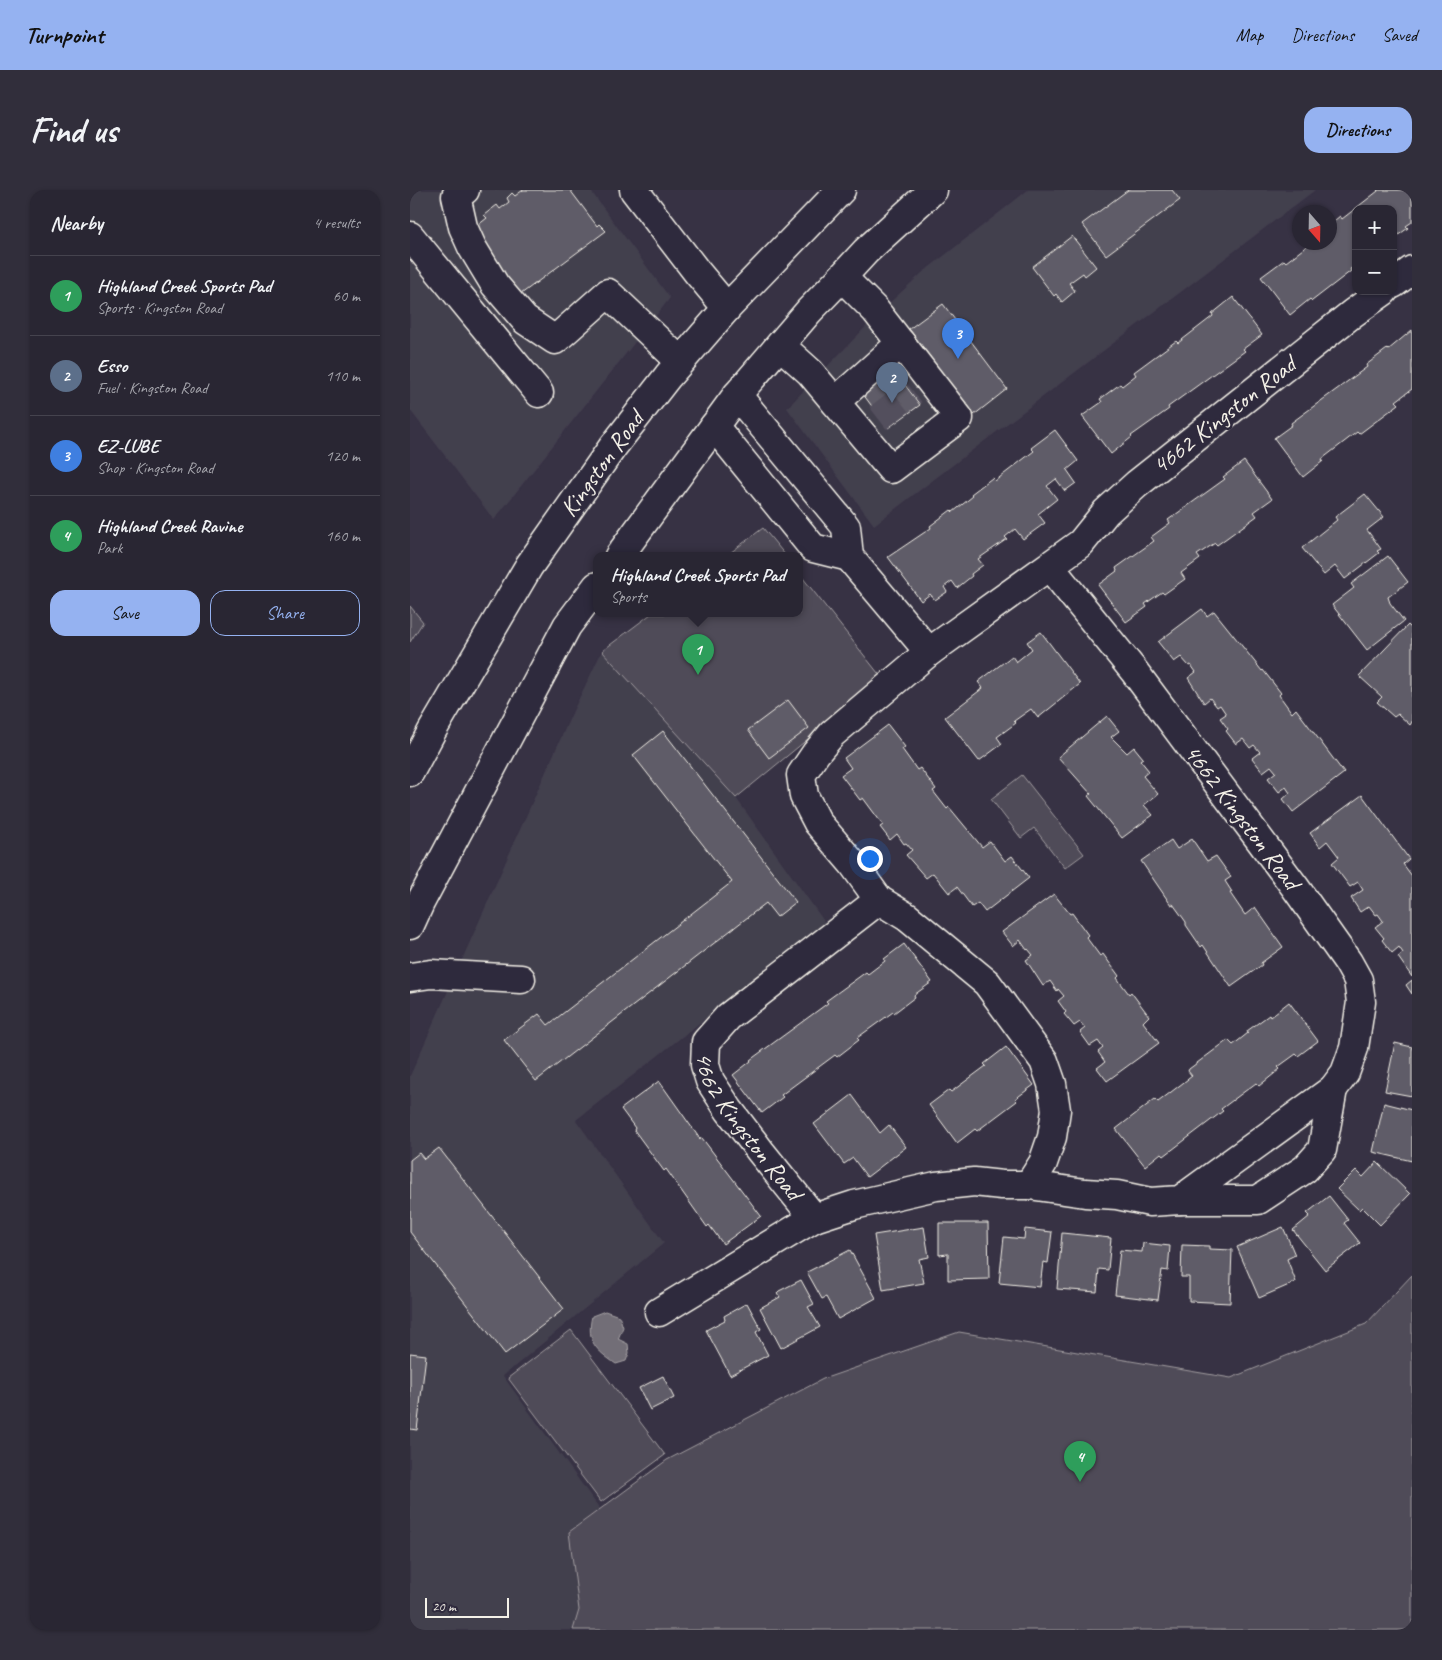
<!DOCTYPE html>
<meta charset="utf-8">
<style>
:root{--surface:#292633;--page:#312e3b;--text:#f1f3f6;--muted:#a5a5ac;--line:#45434e;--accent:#95b2f1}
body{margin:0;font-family:Caveat,sans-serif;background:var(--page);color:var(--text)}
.controls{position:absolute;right:15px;top:15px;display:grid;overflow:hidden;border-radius:10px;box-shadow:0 1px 4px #0004}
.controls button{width:45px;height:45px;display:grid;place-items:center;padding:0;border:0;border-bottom:1px solid var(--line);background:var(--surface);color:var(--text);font:25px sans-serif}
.compass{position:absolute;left:882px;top:15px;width:45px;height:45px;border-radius:50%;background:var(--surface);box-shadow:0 1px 4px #0004;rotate:160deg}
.scale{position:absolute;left:15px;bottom:12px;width:84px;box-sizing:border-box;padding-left:5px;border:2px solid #f4f1e8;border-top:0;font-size:14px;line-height:18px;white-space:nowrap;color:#f4f1e8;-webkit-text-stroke:4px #2f2a3d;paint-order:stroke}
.you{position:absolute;left:459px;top:668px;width:18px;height:18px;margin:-12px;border:4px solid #fff;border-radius:50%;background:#1a73e8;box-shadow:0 0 0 8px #1a73e833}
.badge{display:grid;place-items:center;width:32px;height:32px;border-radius:50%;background:var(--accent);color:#fff;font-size:16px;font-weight:700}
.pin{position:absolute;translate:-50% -41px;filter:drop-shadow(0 1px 2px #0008)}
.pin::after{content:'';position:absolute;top:26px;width:18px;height:15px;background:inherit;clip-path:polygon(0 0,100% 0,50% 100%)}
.popup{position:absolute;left:183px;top:362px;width:210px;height:65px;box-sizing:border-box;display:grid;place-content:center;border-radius:10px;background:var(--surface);filter:drop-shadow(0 1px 4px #0005);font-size:16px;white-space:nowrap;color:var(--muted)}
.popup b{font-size:19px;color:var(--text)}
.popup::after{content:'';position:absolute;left:50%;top:100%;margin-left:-10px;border:10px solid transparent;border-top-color:var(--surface)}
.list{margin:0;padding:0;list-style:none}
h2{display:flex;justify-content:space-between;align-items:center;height:65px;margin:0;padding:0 20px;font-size:21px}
h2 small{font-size:16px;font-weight:400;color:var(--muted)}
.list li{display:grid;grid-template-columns:32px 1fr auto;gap:15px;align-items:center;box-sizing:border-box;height:80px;padding:0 20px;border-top:1px solid var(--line)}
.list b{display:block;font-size:19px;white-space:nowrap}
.list p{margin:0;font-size:16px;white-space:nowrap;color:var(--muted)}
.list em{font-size:16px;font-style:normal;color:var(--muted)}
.actions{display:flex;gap:10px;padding:15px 20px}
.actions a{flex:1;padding:11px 0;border:1px solid var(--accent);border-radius:15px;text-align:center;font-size:18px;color:var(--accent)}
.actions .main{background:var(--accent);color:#111}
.map{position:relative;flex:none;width:1002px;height:1440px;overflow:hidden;border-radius:15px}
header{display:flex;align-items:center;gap:30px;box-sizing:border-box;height:70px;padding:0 25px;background:var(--accent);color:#111}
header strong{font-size:24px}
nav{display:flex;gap:28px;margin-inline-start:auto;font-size:18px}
.intro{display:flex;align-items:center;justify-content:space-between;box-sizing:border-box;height:120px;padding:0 30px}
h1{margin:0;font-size:35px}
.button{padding:12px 22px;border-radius:15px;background:var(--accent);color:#111;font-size:18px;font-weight:700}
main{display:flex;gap:30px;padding:0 30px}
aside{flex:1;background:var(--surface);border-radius:15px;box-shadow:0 1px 4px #0004}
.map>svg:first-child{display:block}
</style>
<header>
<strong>Turnpoint</strong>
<nav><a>Map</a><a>Directions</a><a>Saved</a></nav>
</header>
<div class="intro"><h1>Find us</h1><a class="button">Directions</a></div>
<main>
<aside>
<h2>Nearby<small>4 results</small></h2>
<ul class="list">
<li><span class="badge" style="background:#2e9e5b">1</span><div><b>Highland Creek Sports Pad</b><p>Sports · Kingston Road</p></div><em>60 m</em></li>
<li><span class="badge" style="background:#5c6f8a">2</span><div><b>Esso</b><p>Fuel · Kingston Road</p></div><em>110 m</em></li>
<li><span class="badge" style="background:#3f7fe0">3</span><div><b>EZ-LUBE</b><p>Shop · Kingston Road</p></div><em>120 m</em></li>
<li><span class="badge" style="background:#2e9e5b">4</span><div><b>Highland Creek Ravine</b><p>Park</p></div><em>160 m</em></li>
</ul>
<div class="actions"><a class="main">Save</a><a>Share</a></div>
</aside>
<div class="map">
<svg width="1002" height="1440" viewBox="0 0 1002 1440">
<rect width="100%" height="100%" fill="#373244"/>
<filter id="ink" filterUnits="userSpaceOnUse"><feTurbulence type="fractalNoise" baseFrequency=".02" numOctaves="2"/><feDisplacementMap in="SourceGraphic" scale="10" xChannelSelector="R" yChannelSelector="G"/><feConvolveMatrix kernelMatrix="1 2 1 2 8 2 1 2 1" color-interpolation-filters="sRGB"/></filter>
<g filter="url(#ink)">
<!-- built -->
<g fill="#433f4e">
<polygon points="0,0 180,0 260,108 84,330 0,220"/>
<polygon points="618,0 905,0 464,335 377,218 475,117 512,83"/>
<polygon points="192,461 326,608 416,734 166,930 254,1053 93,1186 190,1319 159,1342 169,1420 163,1440 0,1440 0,886 163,521"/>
</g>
<!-- green -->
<g fill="#504b59" stroke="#a29ea0">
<polygon points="353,338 376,366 316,366"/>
<polygon points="389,383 472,488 326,608 192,461 241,424 389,424"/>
<polygon points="0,416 13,432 0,452"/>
<polygon points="612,585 674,664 655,678 624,638 611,648 581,609"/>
<polygon points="1002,1085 1002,1440 163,1440 169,1420 159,1342 257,1270 413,1189 549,1142 821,1188 956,1134"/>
<polygon points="161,1140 255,1265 191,1312 98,1188"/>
</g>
<!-- water -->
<path fill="#726e77" stroke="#a6a2a4" d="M195,1121l14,5 4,11 -5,12 10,5 1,9 -3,8 -10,3c-20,-14 -30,-22 -24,-48z"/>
<!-- building -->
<g fill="#5f5c67" stroke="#f4f1e8">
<polygon points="113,0 160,0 187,36 189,34 196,41 107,107 58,43 77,28 74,25 87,15 90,19 99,12 97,8 102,3 105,6"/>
<polygon points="718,0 762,0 770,10 696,65 672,34"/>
<polygon points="967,0 1000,0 1002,3 1002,32 996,36 998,38 983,49 983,19 946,19 946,75 940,79 941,81 902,111 900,109 880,125 851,87 874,70 876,72 902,52 919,52 919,35 930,26 932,29 968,1"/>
<polygon points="662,46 686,77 675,86 673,83 659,93 665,101 652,112 646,104 644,106 622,77"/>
<polygon points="823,107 852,145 833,159 835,161 758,217 759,219 721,246 722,247 701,264 672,226 692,212 690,209 710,194 712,196 726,185 724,182 766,151 768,153 803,126 802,124"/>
<polygon points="533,114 597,199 564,225 499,139"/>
<polygon points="1002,140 1002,199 986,211 989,214 949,244 947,242 912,269 913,271 893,287 864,248 882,235 881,233 957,177 956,175 977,159 978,160"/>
<polygon points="478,172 510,215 478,238 447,196"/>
<polygon points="645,240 668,271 657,280 666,293 655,301 646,289 637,296 647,309 628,324 635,333 613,349 605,339 595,347 597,349 568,369 573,375 561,384 562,386 547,398 542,391 534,397 537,402 525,410 520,404 511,411 478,367 521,338 520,336 541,320 543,322 563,306 561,304 582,288 585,291 624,261 621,258"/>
<polygon points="834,271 862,309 844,322 847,326 807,355 805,353 787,365 790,369 771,383 775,389 754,404 752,402 735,414 737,417 716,432 688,395 707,381 706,378 744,351 741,347 760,333 758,330 815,289 813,287"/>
<polygon points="955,304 974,327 957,340 971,359 967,361 969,363 935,389 925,376 914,385 892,358 927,330 925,327"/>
<polygon points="978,366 998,392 978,407 980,413 994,431 957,460 922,415 944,398 941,394"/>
<polygon points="792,419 797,426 804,421 852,481 853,480 871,503 869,505 882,523 886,519 934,583 883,622 873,609 880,603 876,597 869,602 858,588 866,582 861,576 853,582 842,568 850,562 844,555 840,558 833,549 826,554 816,541 818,539 810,528 816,524 810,515 807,517 800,508 794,513 778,488 786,482 781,475 779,476 771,467 764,472 748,452"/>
<polygon points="998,435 1002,439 1002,532 1000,535 988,524 984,527 967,512 972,507 949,486"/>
<polygon points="631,442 670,494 628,528 621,519 604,531 606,533 587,547 592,554 569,571 535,527 573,498 568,492 602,466 606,472 622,459 617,452"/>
<polygon points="378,510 399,538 359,568 338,540"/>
<polygon points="697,526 709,541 701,547 717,563 724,557 733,568 730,570 739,581 733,586 748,604 734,615 743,625 712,648 678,606 681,604 648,567"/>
<polygon points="478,535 495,557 492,559 507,580 510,578 526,599 523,601 537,619 539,617 572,657 580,651 595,671 602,666 619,688 575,722 568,713 562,717 547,697 539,703 523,683 516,688 496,665 502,660 496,653 494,654 487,644 480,650 470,637 473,635 453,608 450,610 431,585 441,578 434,568"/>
<polygon points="253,541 386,712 367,727 356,713 126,891 94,850 129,824 138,835 322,692 223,565"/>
<polygon points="952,605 999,669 993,674 1002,686 1002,787 988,767 993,763 989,757 982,763 972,750 974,748 965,737 973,731 968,724 966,725 959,716 950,722 941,708 953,700 948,692 940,697 922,673 929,667 917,651 910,657 900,643"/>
<polygon points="782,649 797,671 806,666 821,687 815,691 822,702 820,703 835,725 845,717 873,757 851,773 852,775 821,797 793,755 791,757 776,735 776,732 763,714 761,715 731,671 761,650 767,659"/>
<polygon points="644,704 660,724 662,723 678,745 676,747 690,766 693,764 709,786 707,788 719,804 721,802 739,826 733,832 749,853 697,891 687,878 695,872 688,862 693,858 688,851 680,856 670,842 675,838 670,832 664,836 654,824 656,822 648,811 654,806 648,799 647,801 640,791 633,796 616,770 623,765 618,759 617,760 610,750 603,756 592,742"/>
<polygon points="494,754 522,792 504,805 505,807 484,823 483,822 447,848 449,850 427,867 425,865 371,905 373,907 352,923 323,885 341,871 340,870 418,813 416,811 456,782 458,784 475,771 474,769"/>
<polygon points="1002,790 1002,804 996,795"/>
<polygon points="879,812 908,851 888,866 886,864 868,877 870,879 849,896 846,893 811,919 813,921 754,966 751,963 735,976 706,939 745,909 748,912 782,886 778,881 779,879 818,850 823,855 838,843 837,841 859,825 860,827"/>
<polygon points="985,853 1002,857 1002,906 975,901"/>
<polygon points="596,857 624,895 605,909 607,911 567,941 565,939 547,953 519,915 539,900 541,902 576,876 574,874"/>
<polygon points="249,891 290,949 292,948 351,1026 313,1054 299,1035 297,1037 256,979 254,981 224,940 225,938 211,919"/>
<polygon points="442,905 470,943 479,935 496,957 457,987 443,968 434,974 404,934"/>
<polygon points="974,913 1002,920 1002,971 963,962"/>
<polygon points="29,958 154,1119 95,1164 0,1042 0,970 9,963 14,969"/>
<polygon points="967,972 1000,1004 970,1035 952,1017 949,1020 927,999 946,980 953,987"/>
<polygon points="919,1006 938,1030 934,1033 950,1053 915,1080 883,1040 900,1026 897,1023"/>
<polygon points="529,1033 578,1033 579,1089 538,1090 538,1064 529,1065"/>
<polygon points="514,1037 519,1067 509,1069 514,1093 473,1100 464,1045"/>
<polygon points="873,1037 885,1065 877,1069 886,1092 849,1108 827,1057"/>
<polygon points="615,1039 642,1042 638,1073 633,1072 630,1097 589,1093 594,1047 614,1049"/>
<polygon points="652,1043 701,1048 698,1080 689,1079 687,1102 647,1099"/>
<polygon points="733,1053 760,1056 758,1081 752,1080 748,1110 705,1105 710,1060 732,1062"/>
<polygon points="772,1055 799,1056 799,1059 822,1060 820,1113 779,1111 779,1087 771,1087"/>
<polygon points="440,1060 466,1108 428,1129 416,1107 412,1109 397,1082"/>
<polygon points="391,1090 404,1114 398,1117 410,1137 371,1158 350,1118 370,1107 367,1103 369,1101"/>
<polygon points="337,1113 351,1139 346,1142 358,1165 320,1185 296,1140 315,1130 314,1126"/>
<polygon points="0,1163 16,1165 7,1240 0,1239"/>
<polygon points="253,1186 264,1208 240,1220 229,1198"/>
</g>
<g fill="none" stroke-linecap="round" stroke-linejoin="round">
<!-- minor-tunnel -->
<polyline stroke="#534f5d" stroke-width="28" stroke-dasharray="28 14" stroke-linecap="butt" points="468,228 503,201"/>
<!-- minor casing -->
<g stroke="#f4f1e8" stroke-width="31">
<g id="minor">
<polyline points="55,0 46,6 53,37 62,57 85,95 115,130 145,150 198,103 270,171"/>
<polyline points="224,0 287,82 317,118"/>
<polyline points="0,46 129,203"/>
<polyline points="983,94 1002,80"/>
<polyline points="370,155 400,182 481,279 549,228 465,120 432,87"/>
<polyline points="327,205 436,337 439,367 519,462"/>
<polyline points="425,212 491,153"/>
<polyline points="304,236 403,358 439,367"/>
<path id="s1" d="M469,710l-151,117 -22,25 -1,23 5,16 19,29 32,42 53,66 40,-13 82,-19 38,-4 28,3h27l56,8 32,2 33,7 30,-2 153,-111 12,-16 9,-25 7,-46 -3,-22 -10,-18 -53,-75 -161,-216 -84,-104"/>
<polyline points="0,787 21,784 111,789"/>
<polyline points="619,995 633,973 642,947 646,920 642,894 634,871 577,793 497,727 469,710 443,674 408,633 394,606 391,585 406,563 422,544 519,462 671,353 696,322 727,294 943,123 974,101"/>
<polyline points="770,1010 848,1010 895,979 912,960 923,899"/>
<polyline points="249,1122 404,1028"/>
</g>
</g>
<!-- major casing -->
<g stroke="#f4f1e8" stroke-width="31">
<g id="major">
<polyline points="209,366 327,205 399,121 432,87 456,61 523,0"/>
<polyline points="0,582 22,541 119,376 202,258 258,186 317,118 431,0"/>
<polyline points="0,735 10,713 157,436 187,396"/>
</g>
</g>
<!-- minor -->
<use href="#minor" stroke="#2f2a3d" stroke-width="28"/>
<!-- major -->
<use href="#major" stroke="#2f2a3d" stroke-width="28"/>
</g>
</g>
<g text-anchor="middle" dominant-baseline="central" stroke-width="5" stroke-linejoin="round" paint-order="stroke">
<!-- street labels -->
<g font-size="25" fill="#f4f1e8" stroke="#2f2a3d">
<text transform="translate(814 225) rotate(-38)">4662 Kingston Road</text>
<text transform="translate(192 274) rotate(-54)">Kingston Road</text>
<text transform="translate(832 627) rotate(53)">4662 Kingston Road</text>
<text stroke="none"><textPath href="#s1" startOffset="322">4662 Kingston Road</textPath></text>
</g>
</g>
</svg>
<div class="controls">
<button>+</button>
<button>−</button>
</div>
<svg class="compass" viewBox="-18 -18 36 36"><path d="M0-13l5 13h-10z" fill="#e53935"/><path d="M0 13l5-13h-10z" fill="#a5a5ac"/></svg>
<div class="scale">20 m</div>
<div class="you"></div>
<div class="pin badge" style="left:288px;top:485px;background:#2e9e5b">1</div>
<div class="popup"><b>Highland Creek Sports Pad</b>Sports</div>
<div class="pin badge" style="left:482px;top:213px;background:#5c6f8a">2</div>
<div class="pin badge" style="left:548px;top:169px;background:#3f7fe0">3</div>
<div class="pin badge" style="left:670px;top:1292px;background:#2e9e5b">4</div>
</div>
</main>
